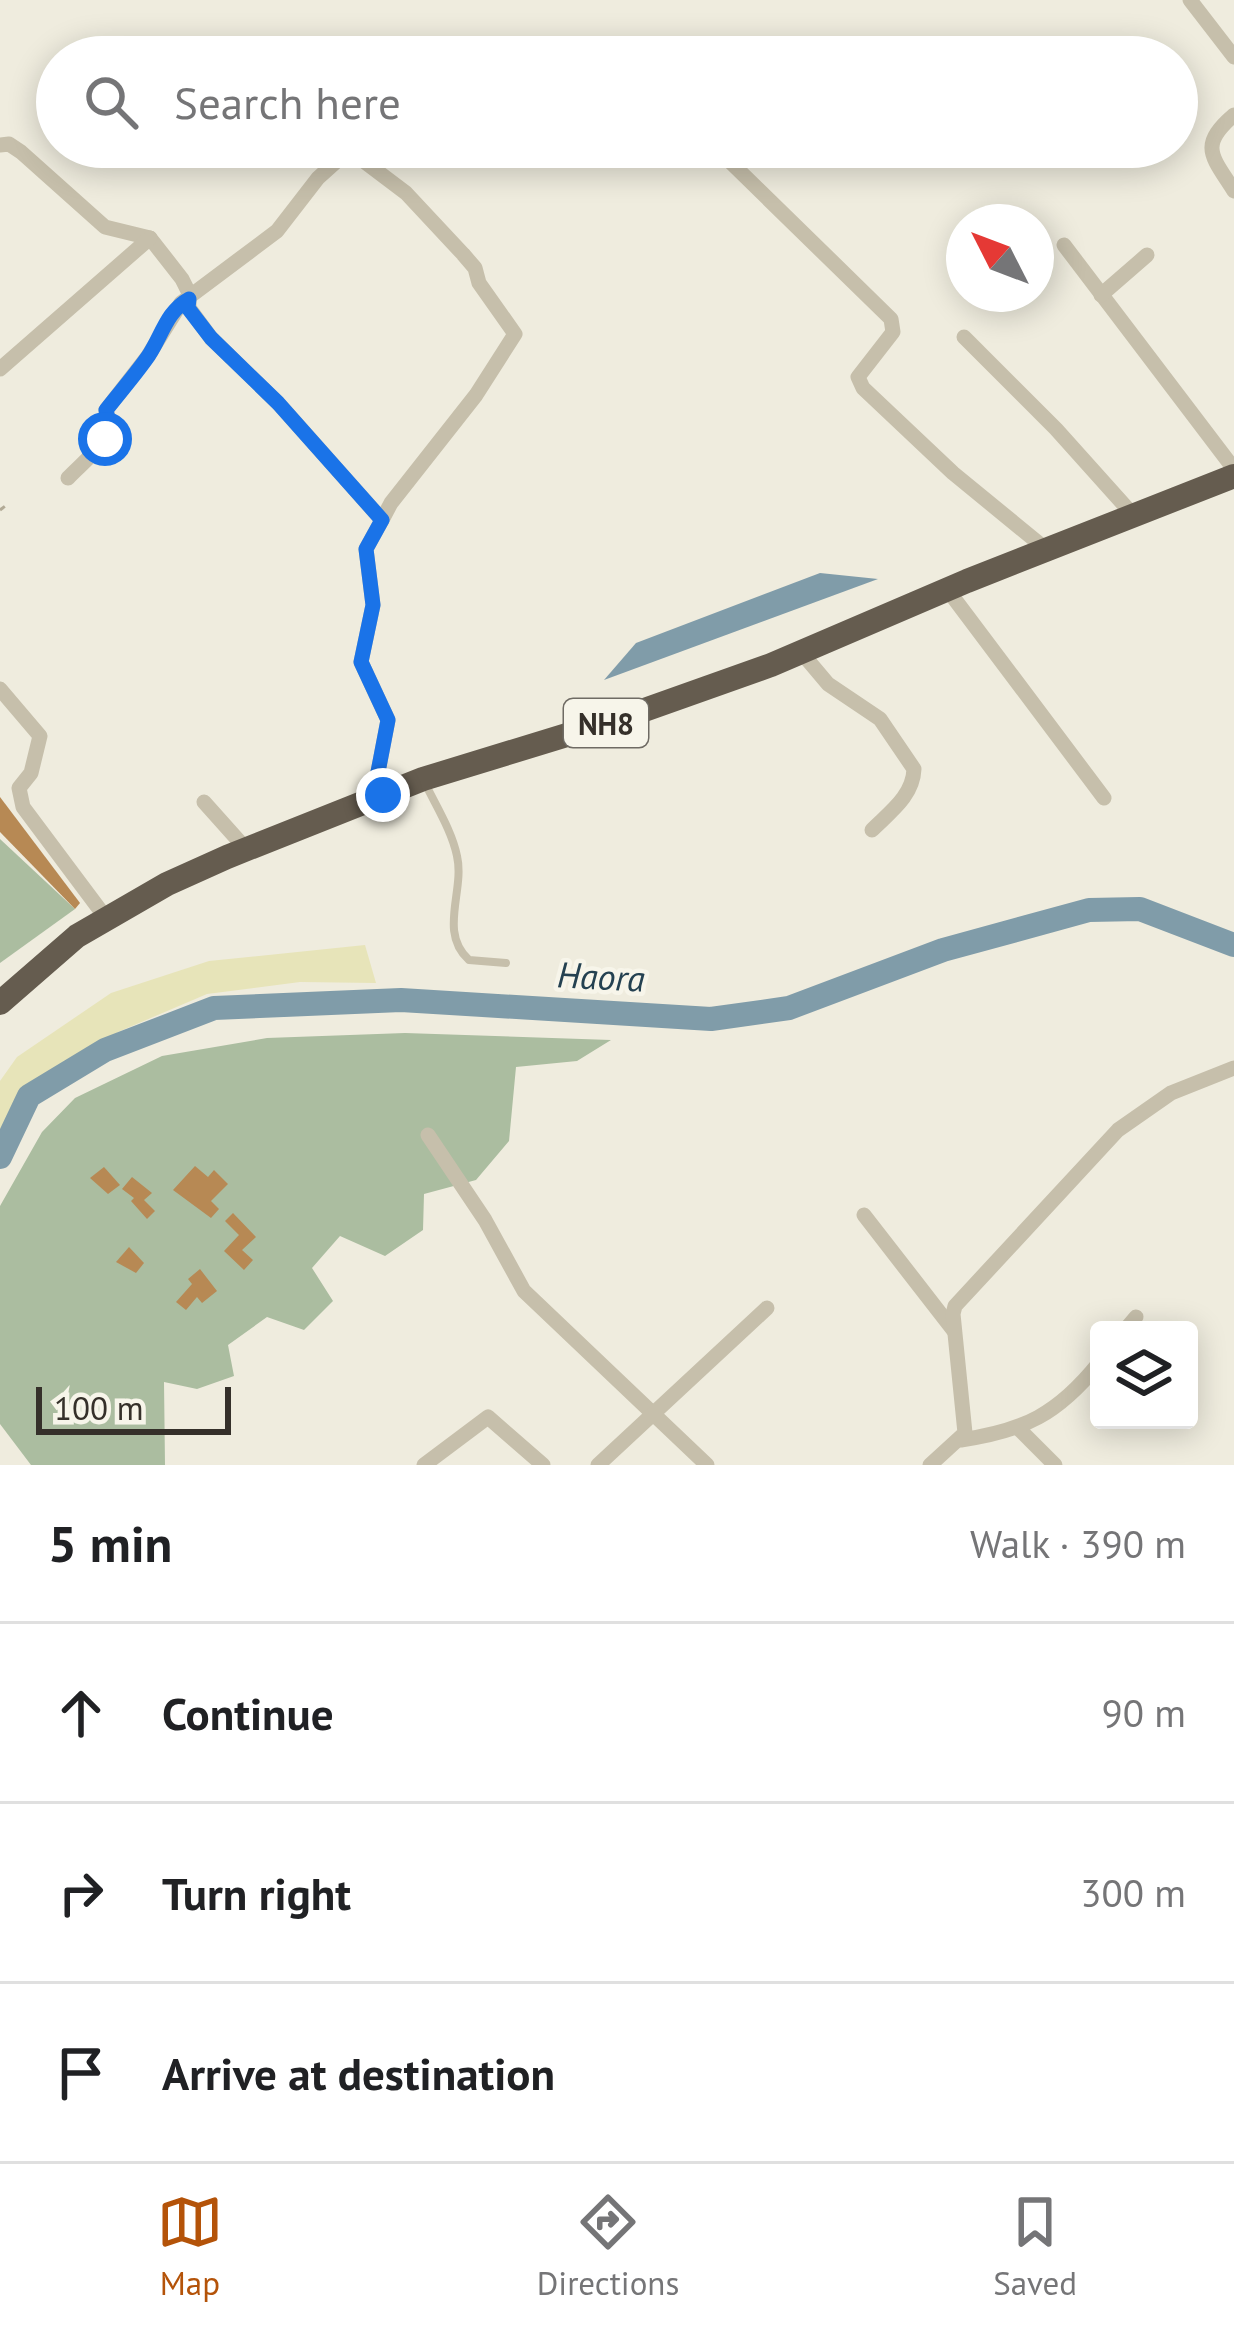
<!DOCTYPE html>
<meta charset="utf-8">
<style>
:root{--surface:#fff;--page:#f2f2f2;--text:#202124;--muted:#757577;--line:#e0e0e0;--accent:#b45309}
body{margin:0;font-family:"PT Sans",sans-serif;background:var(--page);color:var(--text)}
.controls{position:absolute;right:36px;bottom:36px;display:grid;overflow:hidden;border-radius:12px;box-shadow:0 6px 30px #0003}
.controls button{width:108px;height:108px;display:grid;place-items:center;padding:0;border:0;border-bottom:3px solid var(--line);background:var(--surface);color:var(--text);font:60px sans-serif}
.compass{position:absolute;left:946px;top:204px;width:108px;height:108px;border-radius:50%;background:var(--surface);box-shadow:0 6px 30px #0003;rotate:312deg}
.scale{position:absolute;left:36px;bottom:30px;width:195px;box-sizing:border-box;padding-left:12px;border:6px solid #35302a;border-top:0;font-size:33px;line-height:42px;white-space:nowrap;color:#35302a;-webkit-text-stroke:9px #f7f5ea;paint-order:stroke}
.stop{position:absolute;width:36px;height:36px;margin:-27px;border:9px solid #1a73e8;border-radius:50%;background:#fff}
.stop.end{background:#1a73e8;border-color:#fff;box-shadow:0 3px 12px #0008}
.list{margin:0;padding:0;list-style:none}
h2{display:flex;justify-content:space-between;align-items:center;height:156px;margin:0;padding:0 48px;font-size:51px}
h2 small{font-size:39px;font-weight:400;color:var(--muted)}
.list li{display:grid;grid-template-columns:78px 1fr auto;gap:36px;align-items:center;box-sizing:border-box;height:180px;padding:0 48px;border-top:3px solid var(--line)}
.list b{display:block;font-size:45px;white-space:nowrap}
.list em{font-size:39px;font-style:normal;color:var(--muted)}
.icon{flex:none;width:66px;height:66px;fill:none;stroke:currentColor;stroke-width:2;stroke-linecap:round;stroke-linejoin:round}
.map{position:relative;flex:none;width:1234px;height:1465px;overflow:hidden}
.search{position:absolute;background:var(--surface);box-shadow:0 6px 30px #0003;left:36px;right:36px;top:36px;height:132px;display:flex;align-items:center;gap:30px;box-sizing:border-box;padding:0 42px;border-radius:66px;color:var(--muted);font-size:45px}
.sheet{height:696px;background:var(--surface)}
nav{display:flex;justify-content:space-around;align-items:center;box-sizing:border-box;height:168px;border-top:3px solid var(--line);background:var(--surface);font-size:33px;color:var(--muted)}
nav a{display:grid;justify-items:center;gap:6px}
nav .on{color:var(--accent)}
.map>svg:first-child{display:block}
</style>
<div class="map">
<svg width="1234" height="1465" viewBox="0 0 1234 1465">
<rect width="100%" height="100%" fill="#efecde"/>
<!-- green -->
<g fill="#abbda0">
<polygon points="0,839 75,909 0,963"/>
<polygon points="405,1033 611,1040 577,1061 516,1067 509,1141 476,1180 424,1194 423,1230 385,1256 340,1236 312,1268 333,1301 304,1330 267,1317 228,1345 234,1376 197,1389 164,1382 165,1465 31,1465 0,1424 0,1206 42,1132 75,1098 162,1056 267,1038"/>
</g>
<!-- sand -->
<polygon fill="#e7e4b9" points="365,945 376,983 300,982 207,994 118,1032 29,1096 0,1157 0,1081 17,1057 111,993 209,961"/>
<!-- water -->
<polygon fill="#809ca9" points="820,573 878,579 604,680 636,643"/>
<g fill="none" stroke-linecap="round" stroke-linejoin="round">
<!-- river -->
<polyline stroke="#809ca9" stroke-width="24" points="0,1157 29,1096 105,1050 214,1008 401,1000 711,1019 789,1008 943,950 1089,910 1140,909 1234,945"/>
</g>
<!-- building -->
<g fill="#b78954">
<polygon points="0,797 80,903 75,909 0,832"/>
<polygon points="195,1166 208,1177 214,1170 228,1184 211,1201 219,1209 211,1218 173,1190"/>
<polygon points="104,1167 120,1185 108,1194 90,1178"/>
<polygon points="132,1177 152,1193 144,1200 155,1211 147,1219 131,1201 134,1198 122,1189"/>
<polygon points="233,1213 256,1237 242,1250 253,1260 244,1270 224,1251 239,1235 225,1221"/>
<polygon points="129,1247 144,1263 136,1273 116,1262"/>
<polygon points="200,1269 217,1291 202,1303 197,1297 186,1310 176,1302 192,1284 188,1279"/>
</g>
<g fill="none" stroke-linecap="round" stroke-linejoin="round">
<!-- path -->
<polyline stroke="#b2aa96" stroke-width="3" stroke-dasharray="6 6" stroke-linecap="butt" points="0,510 8,504"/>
<!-- service -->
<path stroke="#c6bfab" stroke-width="8" d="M425,783c11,23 27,48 32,73 8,35 -19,76 12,104l37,3"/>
<!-- minor -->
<g stroke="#c6bfab" stroke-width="15">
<polyline points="1190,0 1234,57"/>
<path d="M1234,115c-36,31 -22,41 0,76"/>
<polyline points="0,145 9,144 21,152 105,227 150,238 182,279 189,293 189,308 211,338 278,403 382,520 366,549 373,605 361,662 388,720 378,772 383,795"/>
<polyline points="715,147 891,319 893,332 858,377 863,388 953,473 1047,550"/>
<polyline points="1064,245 1234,469"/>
<polyline points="1101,295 1147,255"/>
<polyline points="964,337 1056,429 1134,516"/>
<polyline points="0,369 150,238"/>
<path d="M68,478c19,-20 48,-39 38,-68l42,-54 33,-53 96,-72 41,-53 20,-18 11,-4 12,3 45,34 57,61 12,14 4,15 36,51 -39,61 -85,108 -9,17"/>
<polyline points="947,589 1104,798"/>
<path d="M801,652l27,32 52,35 34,50c-1,27 -24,43 -42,61"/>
<polyline points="0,689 40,736 31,773 19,788 23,807 106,918"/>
<polyline points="204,802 246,849"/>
<polyline points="428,1135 485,1220 524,1291 707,1465"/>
<polyline points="864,1215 954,1331"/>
<polyline points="1125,1330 1136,1317"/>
<polyline points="1019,1429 1055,1465"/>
<path d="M961,1440c63,-9 97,-26 138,-77"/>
<polyline points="424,1465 488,1417 543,1465"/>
<polyline points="598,1465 767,1308"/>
<polyline points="930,1465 965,1433 953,1314 955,1306 1118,1130 1171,1093 1234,1068"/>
</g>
<!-- trunk -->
<polyline stroke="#655c4f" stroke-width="24" points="0,1003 77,936 167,884 227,857 423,779 619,719 771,665 967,581 1234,476"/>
</g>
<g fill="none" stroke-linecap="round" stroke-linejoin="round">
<!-- route -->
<path stroke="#1a73e8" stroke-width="15" d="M105,439l5,-11 -4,-18c14,-18 30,-36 43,-55 13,-20 18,-44 40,-56l-1,9 23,30 67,65 104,117 -16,29 7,56 -12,57 27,58 -10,52 5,23"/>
</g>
<g text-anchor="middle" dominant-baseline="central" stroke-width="9" stroke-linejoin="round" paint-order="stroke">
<!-- shield labels -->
<rect fill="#f7f5ea" stroke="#6f6b64" stroke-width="3" x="564" y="699" width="84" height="48" rx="9"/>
<g font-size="30" font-weight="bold" fill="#35302a">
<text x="606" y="723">NH8</text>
</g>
<!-- water labels -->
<g font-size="36" font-style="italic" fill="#244151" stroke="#f7f5ea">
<text transform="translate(601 976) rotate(3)">Haora</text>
</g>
</g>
</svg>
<div class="controls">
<button><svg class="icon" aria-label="layers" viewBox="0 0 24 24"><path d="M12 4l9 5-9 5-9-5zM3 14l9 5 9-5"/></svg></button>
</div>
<svg class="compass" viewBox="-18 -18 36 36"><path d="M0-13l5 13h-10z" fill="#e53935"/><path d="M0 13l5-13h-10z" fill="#757577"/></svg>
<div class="scale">100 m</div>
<div class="stop" style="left:105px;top:439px"></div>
<div class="stop end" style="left:383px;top:795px"></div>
<div class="search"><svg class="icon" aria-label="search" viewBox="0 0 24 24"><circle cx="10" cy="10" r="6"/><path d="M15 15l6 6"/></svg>Search here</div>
</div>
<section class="sheet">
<h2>5 min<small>Walk · 390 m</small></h2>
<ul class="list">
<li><svg class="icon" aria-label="ahead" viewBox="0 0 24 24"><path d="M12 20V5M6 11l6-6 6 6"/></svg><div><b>Continue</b></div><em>90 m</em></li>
<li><svg class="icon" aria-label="right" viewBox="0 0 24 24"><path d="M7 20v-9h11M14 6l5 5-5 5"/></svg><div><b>Turn right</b></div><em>300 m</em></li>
<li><svg class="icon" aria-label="arrive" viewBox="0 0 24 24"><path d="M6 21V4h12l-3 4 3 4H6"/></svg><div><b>Arrive at destination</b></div></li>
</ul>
</section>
<nav>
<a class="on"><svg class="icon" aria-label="map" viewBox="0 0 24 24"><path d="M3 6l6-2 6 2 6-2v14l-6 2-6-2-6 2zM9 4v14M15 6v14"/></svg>Map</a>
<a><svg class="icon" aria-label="directions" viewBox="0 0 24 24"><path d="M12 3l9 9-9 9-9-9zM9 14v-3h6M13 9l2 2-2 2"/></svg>Directions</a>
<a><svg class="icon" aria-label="saved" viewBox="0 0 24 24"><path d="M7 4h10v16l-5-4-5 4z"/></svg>Saved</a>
</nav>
